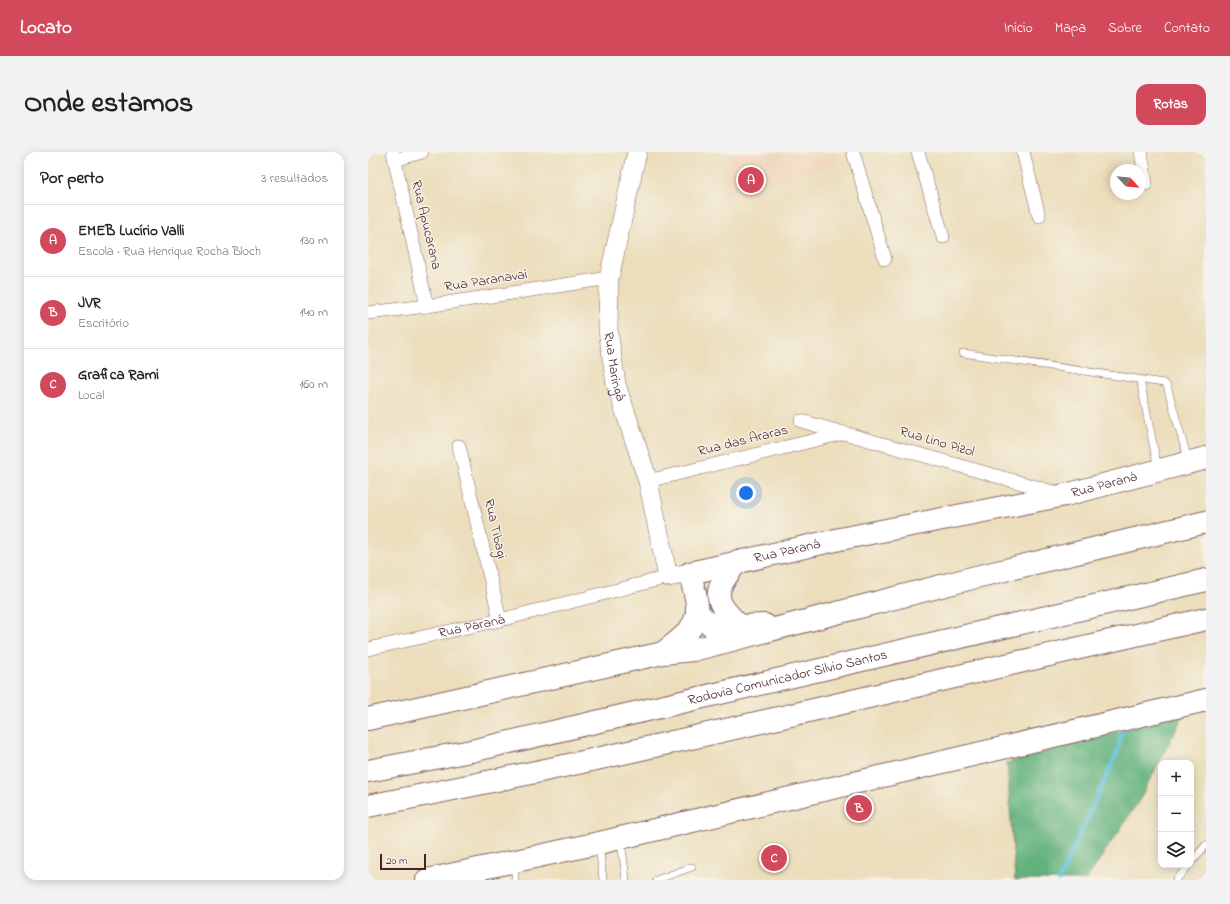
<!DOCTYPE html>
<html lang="pt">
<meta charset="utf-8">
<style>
:root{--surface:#fff;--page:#f2f2f2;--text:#222;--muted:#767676;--line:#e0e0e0;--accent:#d1495b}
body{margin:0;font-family:"Indie Flower",sans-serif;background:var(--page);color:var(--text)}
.controls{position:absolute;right:12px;bottom:12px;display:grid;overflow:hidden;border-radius:8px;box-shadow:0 2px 10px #0003}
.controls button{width:36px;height:36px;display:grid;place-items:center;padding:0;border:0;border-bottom:1px solid var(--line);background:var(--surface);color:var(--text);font:20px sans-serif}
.compass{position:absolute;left:742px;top:12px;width:36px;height:36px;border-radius:50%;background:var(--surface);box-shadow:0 2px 10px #0003;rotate:116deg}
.scale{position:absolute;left:12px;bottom:10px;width:46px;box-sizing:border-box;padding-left:4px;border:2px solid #4a1f2b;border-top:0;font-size:11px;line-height:14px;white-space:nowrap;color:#4a1f2b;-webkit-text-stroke:3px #f7f3e8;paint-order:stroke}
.you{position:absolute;left:378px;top:341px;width:14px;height:14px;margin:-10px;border:3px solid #fff;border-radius:50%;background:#1a73e8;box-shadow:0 0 0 6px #1a73e833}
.badge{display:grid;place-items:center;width:26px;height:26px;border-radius:50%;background:var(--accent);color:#fff;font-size:13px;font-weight:700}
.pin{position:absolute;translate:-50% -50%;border:2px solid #fff;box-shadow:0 1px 4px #0006}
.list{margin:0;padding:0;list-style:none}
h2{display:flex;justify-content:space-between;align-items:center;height:52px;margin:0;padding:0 16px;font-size:17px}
h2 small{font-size:13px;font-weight:400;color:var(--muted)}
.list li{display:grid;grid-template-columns:26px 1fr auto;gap:12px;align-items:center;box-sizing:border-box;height:72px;padding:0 16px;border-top:1px solid var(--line)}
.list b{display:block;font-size:15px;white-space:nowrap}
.list p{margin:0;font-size:13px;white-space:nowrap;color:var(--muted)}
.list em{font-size:13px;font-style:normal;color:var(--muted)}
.icon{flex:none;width:22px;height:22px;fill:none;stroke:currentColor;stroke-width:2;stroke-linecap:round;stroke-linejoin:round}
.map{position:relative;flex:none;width:838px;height:728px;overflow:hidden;border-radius:12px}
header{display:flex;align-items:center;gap:24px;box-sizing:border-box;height:56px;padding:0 20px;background:var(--accent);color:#fff}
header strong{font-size:19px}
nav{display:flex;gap:22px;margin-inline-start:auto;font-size:14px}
.intro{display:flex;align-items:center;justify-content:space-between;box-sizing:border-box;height:96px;padding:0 24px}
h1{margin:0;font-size:28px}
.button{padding:10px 18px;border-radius:12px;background:var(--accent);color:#fff;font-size:14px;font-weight:700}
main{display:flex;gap:24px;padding:0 24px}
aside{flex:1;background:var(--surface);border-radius:12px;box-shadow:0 2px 10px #0003}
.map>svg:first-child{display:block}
</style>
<header>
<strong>Locato</strong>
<nav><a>Início</a><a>Mapa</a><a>Sobre</a><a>Contato</a></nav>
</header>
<div class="intro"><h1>Onde estamos</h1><a class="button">Rotas</a></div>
<main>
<aside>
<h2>Por perto<small>3 resultados</small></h2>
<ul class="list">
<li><span class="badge">A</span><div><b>EMEB Lucírio Valli</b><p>Escola · Rua Henrique Rocha Bloch</p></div><em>130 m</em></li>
<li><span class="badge">B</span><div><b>JVR</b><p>Escritório</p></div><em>140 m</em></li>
<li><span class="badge">C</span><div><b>Grafica Rami</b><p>Local</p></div><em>160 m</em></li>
</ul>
</aside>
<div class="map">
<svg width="838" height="728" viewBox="0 0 838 728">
<rect width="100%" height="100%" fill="#f7f3e8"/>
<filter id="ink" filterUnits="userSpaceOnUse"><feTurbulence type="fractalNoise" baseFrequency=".025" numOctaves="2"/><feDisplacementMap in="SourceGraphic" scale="8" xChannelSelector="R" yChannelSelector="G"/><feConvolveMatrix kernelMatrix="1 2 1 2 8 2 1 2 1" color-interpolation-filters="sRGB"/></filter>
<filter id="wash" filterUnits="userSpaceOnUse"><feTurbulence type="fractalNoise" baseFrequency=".012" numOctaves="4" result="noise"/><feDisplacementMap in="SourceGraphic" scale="16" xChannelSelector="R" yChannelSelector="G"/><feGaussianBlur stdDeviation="0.9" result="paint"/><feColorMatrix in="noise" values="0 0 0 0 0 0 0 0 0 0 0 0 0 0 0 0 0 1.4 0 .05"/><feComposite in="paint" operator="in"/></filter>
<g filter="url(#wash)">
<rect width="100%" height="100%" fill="#ecdebc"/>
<!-- built -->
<polygon fill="#f0d6bc" points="359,0 467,0 471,13 353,42"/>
<!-- forest -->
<polygon fill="#64b27d" stroke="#576854" points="817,560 772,647 718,728 647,728 639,611"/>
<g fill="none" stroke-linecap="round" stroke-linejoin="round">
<!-- stream -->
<polyline stroke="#5abfd8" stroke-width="4.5" points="691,728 749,601 755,574"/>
</g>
</g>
<g filter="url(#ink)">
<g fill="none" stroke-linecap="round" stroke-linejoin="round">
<!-- lane casing -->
<g stroke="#83625e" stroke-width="8">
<g id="lane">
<polyline points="595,201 796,231 799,234 820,308"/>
<polyline points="772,228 790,317"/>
<polyline points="253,688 258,728"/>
<polyline points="231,692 235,728"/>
<polyline points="823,710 838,693"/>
<polyline points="147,711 147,728"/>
<polyline points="288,728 324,715"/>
<polyline points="808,728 821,713"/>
</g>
</g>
<!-- street casing -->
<g stroke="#83625e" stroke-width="14">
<g id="street">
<polyline points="25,0 59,154"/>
<polyline points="485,0 517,107"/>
<polyline points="550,0 575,85"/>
<polyline points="655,0 671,64"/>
<polyline points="773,0 778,32"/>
<polyline points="27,8 54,0"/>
<polyline points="0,161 59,154 241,126"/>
<polyline points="433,269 689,341"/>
<polyline points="91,294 132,468"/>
<polyline points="280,329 476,281"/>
<path id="s1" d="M0,497l132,-29 168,-43"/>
</g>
</g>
<!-- secondary casing -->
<g stroke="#83625e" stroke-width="20">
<g id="secondary">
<path id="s2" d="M269,0l-28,126 -1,52 8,54 32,97 20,96 22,-4"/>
</g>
</g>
<!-- highway casing -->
<g stroke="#83625e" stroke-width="24">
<g id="highway">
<path d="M370,409c-24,30 -28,37 2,65l25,-1"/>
<path d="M329,459c15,19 19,19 43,15"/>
<path id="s3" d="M295,501c13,-11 34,-23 34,-43 1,-11 -5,-25 -7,-37l150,-34 225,-44 141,-37"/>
<polyline points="0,567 295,501 325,498 612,424 838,370"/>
<path id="s4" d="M0,619l103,-20 735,-171"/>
<path d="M0,654c281,-54 559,-124 838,-187"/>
<polyline points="59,728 231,691 838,548"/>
</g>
</g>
<!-- lane -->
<use href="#lane" stroke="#fff" stroke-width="7"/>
<!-- street -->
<use href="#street" stroke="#fff" stroke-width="13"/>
<!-- secondary -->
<use href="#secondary" stroke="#fff" stroke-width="19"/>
<!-- highway -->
<use href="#highway" stroke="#fff" stroke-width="22"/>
</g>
</g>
<g text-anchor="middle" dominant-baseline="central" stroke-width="3" stroke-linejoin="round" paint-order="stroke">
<!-- street labels -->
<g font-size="14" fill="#4a1f2b" stroke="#f7f3e8">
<text transform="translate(58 73) rotate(77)">Rua Apucarana</text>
<text transform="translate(118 129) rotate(-9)">Rua Paranavaí</text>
<text stroke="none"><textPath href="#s2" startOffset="218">Rua Maringá</textPath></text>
<text transform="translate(375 289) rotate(-14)">Rua das Araras</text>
<text transform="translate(569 290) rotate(16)">Rua Lino Pizol</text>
<text stroke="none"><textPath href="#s3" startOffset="518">Rua Paraná</textPath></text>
<text transform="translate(127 377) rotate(77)">Rua Tibagi</text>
<text stroke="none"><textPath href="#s3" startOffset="194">Rua Paraná</textPath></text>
<text stroke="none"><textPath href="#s1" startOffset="106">Rua Paraná</textPath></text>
<text stroke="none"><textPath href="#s4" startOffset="430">Rodovia Comunicador Silvio Santos</textPath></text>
</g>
</g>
</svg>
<div class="controls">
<button>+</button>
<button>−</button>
<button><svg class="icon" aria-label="layers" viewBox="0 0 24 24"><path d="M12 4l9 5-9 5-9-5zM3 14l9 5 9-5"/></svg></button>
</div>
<svg class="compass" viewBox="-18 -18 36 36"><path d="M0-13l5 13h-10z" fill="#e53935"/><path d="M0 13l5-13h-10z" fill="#767676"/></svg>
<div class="scale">20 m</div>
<div class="you"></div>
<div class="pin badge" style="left:383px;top:28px">A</div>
<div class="pin badge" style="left:491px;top:656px">B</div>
<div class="pin badge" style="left:406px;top:706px">C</div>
</div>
</main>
